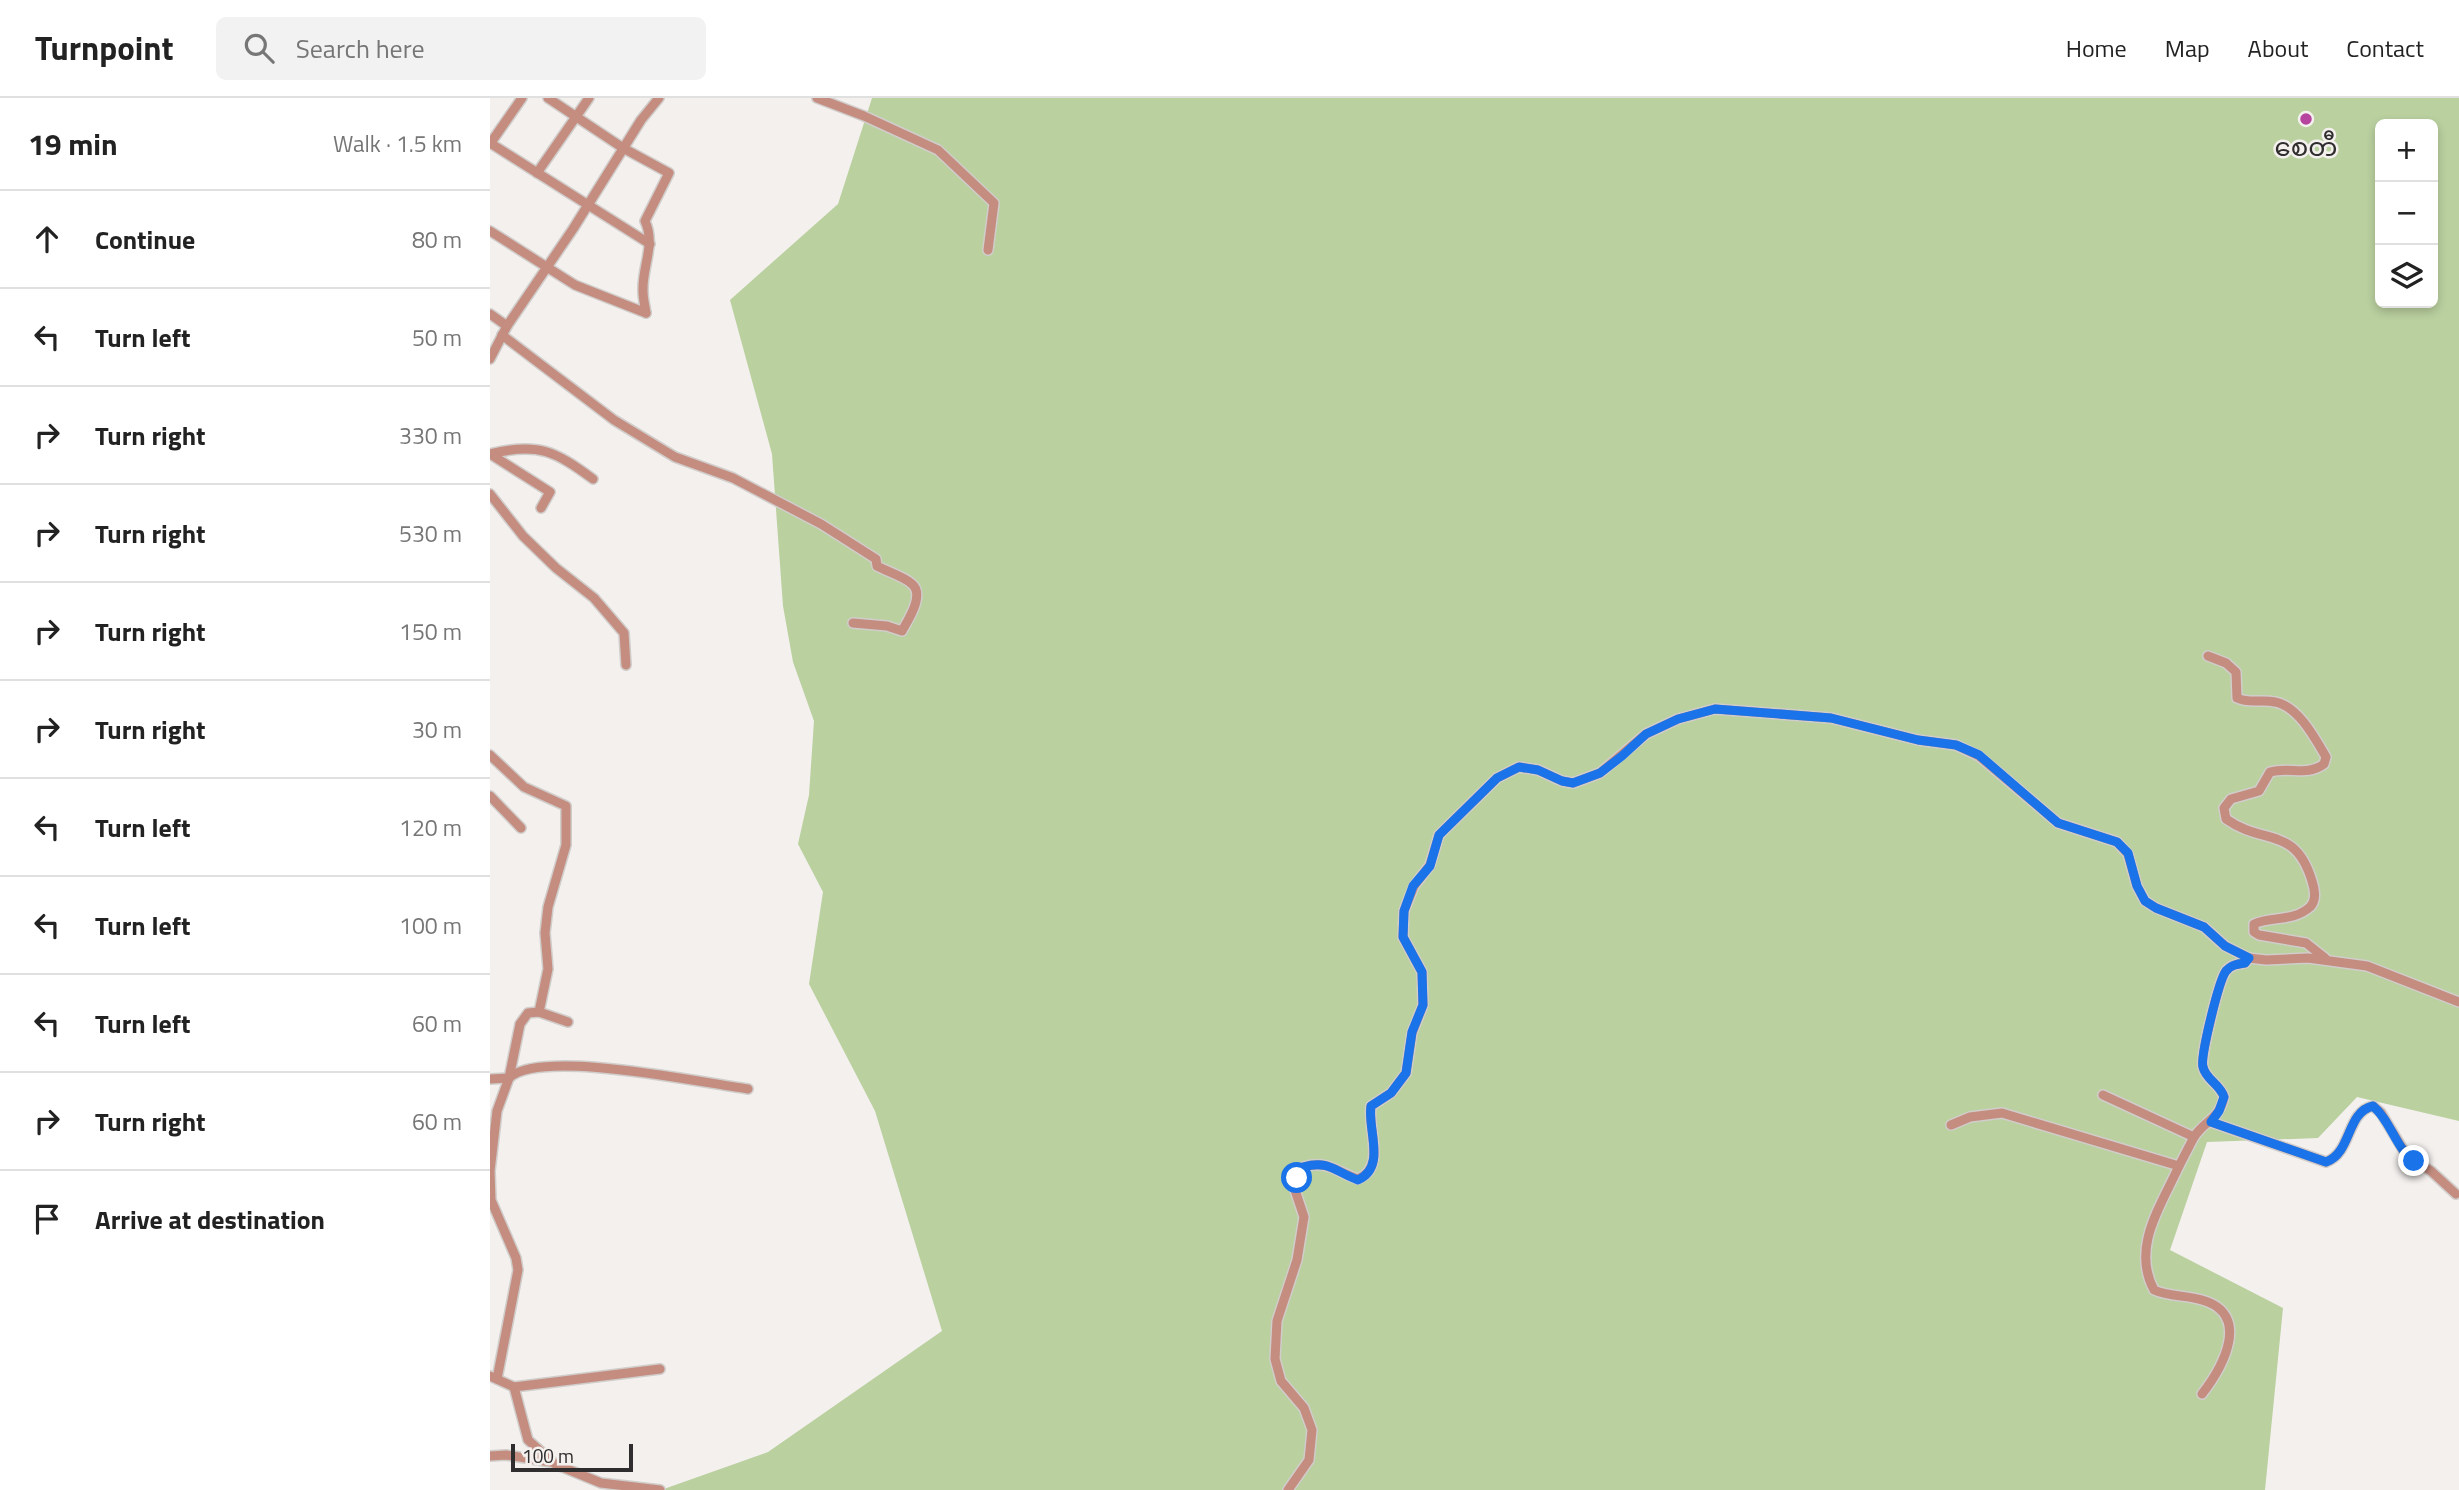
<!DOCTYPE html>
<meta charset="utf-8">
<style>
:root{--surface:#fff;--page:#f2f2f2;--text:#222;--muted:#767676;--line:#e0e0e0}
body{margin:0;font-family:"Titillium Web","Noto Sans Myanmar",sans-serif;background:var(--page);color:var(--text)}
.controls{position:absolute;right:21px;top:21px;display:grid;overflow:hidden;border-radius:10px;box-shadow:0 4px 10px #0003}
.controls button{width:63px;height:63px;display:grid;place-items:center;padding:0;border:0;border-bottom:2px solid var(--line);background:var(--surface);color:var(--text);font:35px sans-serif}
.scale{position:absolute;left:21px;bottom:18px;width:122px;box-sizing:border-box;padding-left:7px;border:4px solid #2f2d2d;border-top:0;font-size:19px;line-height:24px;white-space:nowrap;color:#2f2d2d;-webkit-text-stroke:5px #f3f0ee;paint-order:stroke}
.stop{position:absolute;width:21px;height:21px;margin:-16px;border:5px solid #1a73e8;border-radius:50%;background:#fff}
.stop.end{background:#1a73e8;border-color:#fff;box-shadow:0 2px 7px #0008}
.list{margin:0;padding:0;list-style:none}
h2{display:flex;justify-content:space-between;align-items:center;height:91px;margin:0;padding:0 28px;font-size:30px}
h2 small{font-size:23px;font-weight:400;color:var(--muted)}
.list li{display:grid;grid-template-columns:46px 1fr auto;gap:21px;align-items:center;box-sizing:border-box;height:98px;padding:0 28px;border-top:2px solid var(--line)}
.list b{display:block;font-size:26px;white-space:nowrap}
.list em{font-size:23px;font-style:normal;color:var(--muted)}
.icon{flex:none;width:38px;height:38px;fill:none;stroke:currentColor;stroke-width:2;stroke-linecap:round;stroke-linejoin:round}
.map{position:relative;flex:none;width:1969px;height:1392px;overflow:hidden}
header{display:flex;align-items:center;gap:42px;box-sizing:border-box;height:98px;padding:0 35px;background:var(--surface);border-bottom:2px solid var(--line)}
header strong{font-size:33px}
nav{display:flex;gap:38px;margin-inline-start:auto;font-size:24px}
.search{width:490px;height:63px;background:var(--page);display:flex;align-items:center;gap:18px;box-sizing:border-box;padding:0 24px;border-radius:10px;color:var(--muted);font-size:26px}
main{display:flex}
aside{flex:1;background:var(--surface)}
.map>svg:first-child{display:block}
</style>
<header>
<strong>Turnpoint</strong>
<div class="search"><svg class="icon" aria-label="search" viewBox="0 0 24 24"><circle cx="10" cy="10" r="6"/><path d="M15 15l6 6"/></svg>Search here</div>
<nav><a>Home</a><a>Map</a><a>About</a><a>Contact</a></nav>
</header>
<main>
<aside>
<h2>19 min<small>Walk · 1.5 km</small></h2>
<ul class="list">
<li><svg class="icon" aria-label="ahead" viewBox="0 0 24 24"><path d="M12 20V5M6 11l6-6 6 6"/></svg><div><b>Continue</b></div><em>80 m</em></li>
<li><svg class="icon" aria-label="left" viewBox="0 0 24 24"><path d="M17 20v-9H6M10 6l-5 5 5 5"/></svg><div><b>Turn left</b></div><em>50 m</em></li>
<li><svg class="icon" aria-label="right" viewBox="0 0 24 24"><path d="M7 20v-9h11M14 6l5 5-5 5"/></svg><div><b>Turn right</b></div><em>330 m</em></li>
<li><svg class="icon" aria-label="right" viewBox="0 0 24 24"><path d="M7 20v-9h11M14 6l5 5-5 5"/></svg><div><b>Turn right</b></div><em>530 m</em></li>
<li><svg class="icon" aria-label="right" viewBox="0 0 24 24"><path d="M7 20v-9h11M14 6l5 5-5 5"/></svg><div><b>Turn right</b></div><em>150 m</em></li>
<li><svg class="icon" aria-label="right" viewBox="0 0 24 24"><path d="M7 20v-9h11M14 6l5 5-5 5"/></svg><div><b>Turn right</b></div><em>30 m</em></li>
<li><svg class="icon" aria-label="left" viewBox="0 0 24 24"><path d="M17 20v-9H6M10 6l-5 5 5 5"/></svg><div><b>Turn left</b></div><em>120 m</em></li>
<li><svg class="icon" aria-label="left" viewBox="0 0 24 24"><path d="M17 20v-9H6M10 6l-5 5 5 5"/></svg><div><b>Turn left</b></div><em>100 m</em></li>
<li><svg class="icon" aria-label="left" viewBox="0 0 24 24"><path d="M17 20v-9H6M10 6l-5 5 5 5"/></svg><div><b>Turn left</b></div><em>60 m</em></li>
<li><svg class="icon" aria-label="right" viewBox="0 0 24 24"><path d="M7 20v-9h11M14 6l5 5-5 5"/></svg><div><b>Turn right</b></div><em>60 m</em></li>
<li><svg class="icon" aria-label="arrive" viewBox="0 0 24 24"><path d="M6 21V4h12l-3 4 3 4H6"/></svg><div><b>Arrive at destination</b></div></li>
</ul>
</aside>
<div class="map">
<svg width="1969" height="1392" viewBox="0 0 1969 1392">
<rect width="100%" height="100%" fill="#f3f0ee"/>
<!-- green -->
<path fill="#bad09f" fill-rule="evenodd" d="M382,0h1587v1023l-102,-24 -39,41 -111,4 -37,108 113,58 -18,182h-1604l107,-38 174,-121 -67,-220 -66,-127 14,-92 -25,-48 11,-49 5,-74 -21,-59 -10,-56 -11,-152 -42,-154 108,-96zM1890,26h53v179h-53z"/>
<g fill="none" stroke-linecap="round" stroke-linejoin="round">
<!-- street casing -->
<g stroke="#d0cdcb" stroke-width="12">
<g id="street">
<path d="M58,0l75,50 46,25 -24,48c11,24 -3,45 -2,70 0,8 2,15 3,22"/>
<polyline points="327,0 374,18 448,52 504,105 498,152"/>
<polyline points="0,45 160,146"/>
<polyline points="0,46 32,0"/>
<polyline points="47,75 99,0"/>
<polyline points="0,133 85,187 156,215"/>
<polyline points="0,216 17,228 0,261"/>
<polyline points="17,228 83,131 151,22 169,0"/>
<path d="M12,237l112,85 61,37 58,21 88,46 55,35 1,7c9,5 28,11 35,18 13,11 -4,36 -10,47l-15,-5 -34,-3"/>
<path d="M0,356c48,-12 65,-3 103,25"/>
<polyline points="0,356 60,394 51,410"/>
<polyline points="0,396 33,438 66,470 104,500 134,535 136,567"/>
<path d="M1718,558l18,7 10,9 1,26c13,6 24,1 38,4 23,4 40,36 51,55l-2,7c-17,13 -35,2 -54,8l-11,19 -28,8 -7,9 2,11c38,27 69,6 86,62 3,9 5,19 -2,26 -17,15 -38,9 -56,17v8l5,3 47,8 19,15"/>
<polyline points="0,657 34,689 76,708 76,747 58,809 55,835 58,871 49,914"/>
<polyline points="0,698 31,730"/>
<path d="M0,981l19,-1c31,-30 194,5 239,11"/>
<path d="M1613,997l91,42c11,-17 25,-17 30,-40 -4,-13 -18,-17 -21,-30 -3,-10 16,-87 23,-96 5,-6 11,-7 19,-8l4,-5"/>
<path d="M1721,1024l115,40c26,-9 20,-50 47,-56l8,7 26,43 24,15 25,23"/>
<polyline points="1461,1027 1480,1019 1512,1015 1689,1068 1704,1039"/>
<path d="M1689,1068c-18,40 -48,81 -25,124 16,7 32,5 48,10 50,14 21,67 0,94"/>
<polyline points="0,1278 24,1289 170,1271"/>
<polyline points="7,1281 28,1172 26,1160 1,1102 0,1073 7,1013 19,980 30,926 38,915 49,914 78,924"/>
<polyline points="24,1289 38,1342 65,1366 111,1385 170,1392"/>
<polyline points="0,1358 16,1357 61,1364"/>
<path d="M798,1392l21,-30 3,-30 -8,-22 -23,-27 -6,-22 2,-38 20,-61 7,-43 -9,-27 2,-12 6,-11c26,-7 31,4 55,12 29,-12 9,-50 13,-73l20,-13 15,-20 6,-40 11,-28 -1,-33 -19,-35 1,-26 10,-25 16,-21 9,-30 58,-57 22,-11 19,3 24,11 11,2 27,-10 46,-39 32,-15 37,-10 116,9 87,22 38,5 23,11 79,67 59,19 11,12 9,32 8,15 11,7 48,19 21,19 24,12 17,2 42,-2 59,8 92,36"/>
</g>
</g>
<!-- street -->
<use href="#street" stroke="#c48d80" stroke-width="9"/>
</g>
<g fill="none" stroke-linecap="round" stroke-linejoin="round">
<!-- route -->
<path stroke="#1a73e8" stroke-width="9" d="M807,1080l6,-11c26,-7 31,4 55,13 29,-13 9,-51 13,-74l20,-13 15,-20 6,-41 11,-27 -1,-33 -19,-35 1,-26 9,-25 17,-20 9,-31 58,-57 22,-11 19,3 24,11 11,2 27,-10 22,-17 24,-22 32,-15 37,-10 116,9 87,22 38,5 23,10 79,68 59,19 11,11 9,33 8,15 11,7 48,19 21,19 24,12 -4,5c-8,1 -14,2 -19,8 -7,9 -26,86 -23,96 3,13 17,17 21,30l-5,14 -8,11 115,40c26,-9 20,-50 47,-56 18,15 22,41 41,55"/>
</g>
<!-- markers -->
<circle fill="#b6439d" stroke="#f3f0ee" stroke-width="2.5" cx="1816" cy="21" r="7"/>
<g text-anchor="middle" dominant-baseline="central" stroke-width="5" stroke-linejoin="round" paint-order="stroke">
<!-- poi labels -->
<g font-size="26" fill="#2f2d2d" stroke="#f3f0ee">
<text x="1816" y="48">စေတီ</text>
</g>
</g>
</svg>
<div class="controls">
<button>+</button>
<button>−</button>
<button><svg class="icon" aria-label="layers" viewBox="0 0 24 24"><path d="M12 4l9 5-9 5-9-5zM3 14l9 5 9-5"/></svg></button>
</div>
<div class="scale">100 m</div>
<div class="stop" style="left:807px;top:1080px"></div>
<div class="stop end" style="left:1924px;top:1063px"></div>
</div>
</main>
